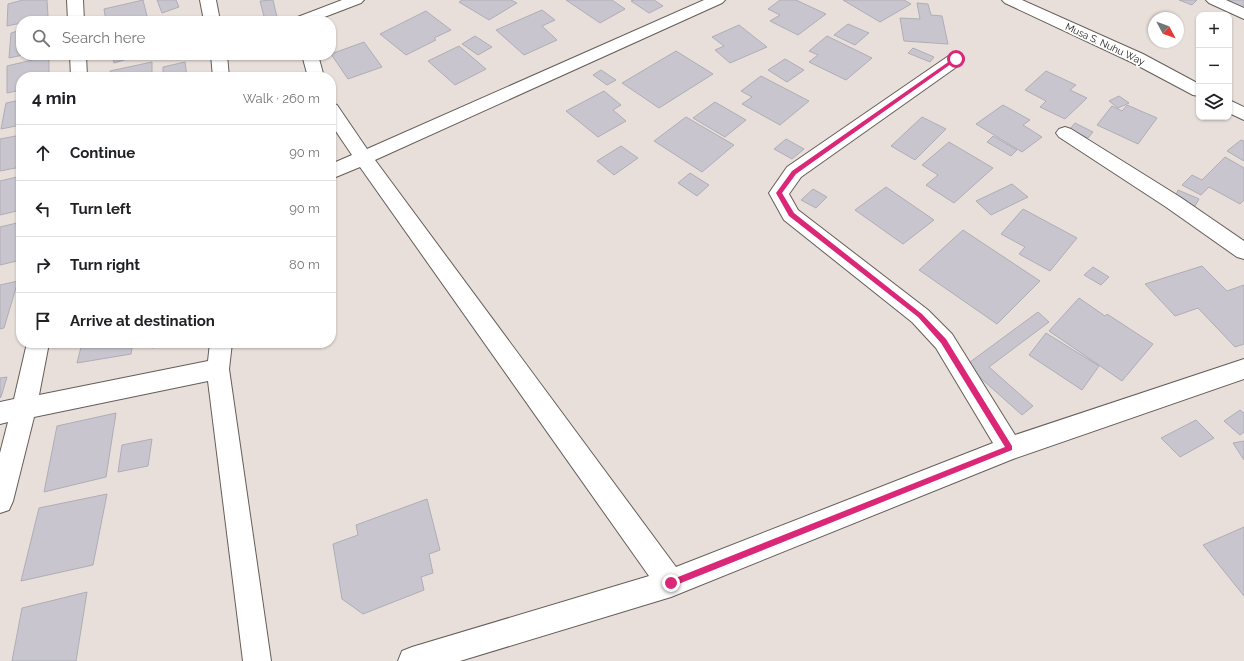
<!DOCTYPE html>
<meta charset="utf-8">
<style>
:root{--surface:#fff;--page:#f2f2f2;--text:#202124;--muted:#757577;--line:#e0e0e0}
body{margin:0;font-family:Raleway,sans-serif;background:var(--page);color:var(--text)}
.controls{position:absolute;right:12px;top:12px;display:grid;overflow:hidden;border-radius:8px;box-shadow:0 1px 3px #0004}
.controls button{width:36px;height:36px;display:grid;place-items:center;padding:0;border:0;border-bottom:1px solid var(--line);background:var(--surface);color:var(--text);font:20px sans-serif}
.compass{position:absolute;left:1148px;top:12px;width:36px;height:36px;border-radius:50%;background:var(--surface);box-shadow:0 1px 3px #0004;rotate:131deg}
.stop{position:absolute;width:12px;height:12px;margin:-9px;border:3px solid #db2777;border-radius:50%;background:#fff}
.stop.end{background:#db2777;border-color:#fff;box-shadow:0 1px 4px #0008}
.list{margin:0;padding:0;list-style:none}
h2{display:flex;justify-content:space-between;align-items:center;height:52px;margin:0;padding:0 16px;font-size:17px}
h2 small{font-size:13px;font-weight:400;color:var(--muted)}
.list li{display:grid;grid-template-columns:26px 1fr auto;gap:12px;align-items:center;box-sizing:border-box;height:56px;padding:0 16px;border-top:1px solid var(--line)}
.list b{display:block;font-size:15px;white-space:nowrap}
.list em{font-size:13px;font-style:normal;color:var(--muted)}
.icon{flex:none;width:22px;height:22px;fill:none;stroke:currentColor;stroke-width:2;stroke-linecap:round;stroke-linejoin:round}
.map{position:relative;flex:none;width:1244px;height:661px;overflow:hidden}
.search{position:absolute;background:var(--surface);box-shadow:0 1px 3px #0004;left:16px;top:16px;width:320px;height:44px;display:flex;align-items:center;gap:10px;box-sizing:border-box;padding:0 14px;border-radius:16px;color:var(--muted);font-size:15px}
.panel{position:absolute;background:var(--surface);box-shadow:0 1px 3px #0004;left:16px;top:72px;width:320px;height:276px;border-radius:16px}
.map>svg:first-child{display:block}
</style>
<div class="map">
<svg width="1244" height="661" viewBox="0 0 1244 661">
<rect width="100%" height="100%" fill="#e8dfda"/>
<!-- building -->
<g fill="#c8c5ce" stroke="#afadb5">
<polygon points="23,0 47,0 48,16 28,21 21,21 21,23 7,26 8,4"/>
<polygon points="143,0 148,20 106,21 104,9"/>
<polygon points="157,0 176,0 179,7 162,13"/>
<polygon points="273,0 277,17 265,20 260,1"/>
<polygon points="462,0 511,0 517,3 489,20 459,2"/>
<polygon points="566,0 612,0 625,9 600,23"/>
<polygon points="634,0 654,0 663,6 649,13 631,1"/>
<polygon points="780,0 796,0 826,14 798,35 770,21 780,15 768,9"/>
<polygon points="843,0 904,0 911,4 880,22"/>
<polygon points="1179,0 1197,0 1192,5"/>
<polygon points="1226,0 1244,0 1244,9"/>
<polygon points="917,3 928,4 931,15 942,16 948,44 904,41 900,18 920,19"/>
<polygon points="542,10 555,20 542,26 557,40 524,55 496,30"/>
<polygon points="426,11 451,30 434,38 436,40 406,55 380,34"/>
<polygon points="848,24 869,33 855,45 834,35"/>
<polygon points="739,25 767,47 730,63 715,50 724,46 712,37"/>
<polygon points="21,30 21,55 23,55 9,58 11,33"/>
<polygon points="475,36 492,47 478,55 462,44"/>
<polygon points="827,36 872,58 846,80 809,62 818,55 809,51"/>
<polygon points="364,42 382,67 348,79 331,54"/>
<polygon points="459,46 486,69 455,85 428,61"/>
<polygon points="913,48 934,57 930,62 908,53"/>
<polygon points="676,51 713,74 659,108 622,83"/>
<polygon points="112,55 141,55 114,63"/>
<polygon points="49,56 49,77 21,77 21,90 7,93 7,66"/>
<polygon points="785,59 804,70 787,82 768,70"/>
<polygon points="152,62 152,77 110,77 110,71"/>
<polygon points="185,62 187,77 163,77 163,67"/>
<polygon points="601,70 616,80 607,85 593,75"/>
<polygon points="1046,71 1076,85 1070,90 1087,98 1065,119 1040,107 1046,101 1025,90"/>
<polygon points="761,76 809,101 780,125 742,104 752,97 741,91"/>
<polygon points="604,91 621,105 613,110 626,121 598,137 566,111"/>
<polygon points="1119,96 1129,103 1118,108 1109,101"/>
<polygon points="21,100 21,125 1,129 6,103"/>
<polygon points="715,102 746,120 725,137 693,118"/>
<polygon points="1003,105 1030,120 1023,125 1042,137 1022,152 976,124"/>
<polygon points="1127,105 1157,118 1138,144 1097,125 1112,106 1122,111"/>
<polygon points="686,117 734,145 702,172 654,141"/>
<polygon points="922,117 946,129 915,160 891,146"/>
<polygon points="1075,123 1093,132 1088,138 1070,129"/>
<polygon points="21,135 21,167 0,171 0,139"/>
<polygon points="993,136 1017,150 1011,156 987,142"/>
<polygon points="786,139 804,149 792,159 774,149"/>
<polygon points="1241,140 1244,141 1244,161 1227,151"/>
<polygon points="949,142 993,168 954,203 926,185 938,175 922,165"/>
<polygon points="621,146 638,158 614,175 597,161"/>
<polygon points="1225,157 1244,168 1244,200 1240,204 1209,187 1201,195 1182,185 1192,175 1202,180"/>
<polygon points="690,173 709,185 697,196 678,183"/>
<polygon points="21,176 21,210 0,215 0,181"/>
<polygon points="1012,184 1028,197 991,215 976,201"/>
<polygon points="886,187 934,220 903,244 855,210"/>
<polygon points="813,189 827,197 816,208 801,200"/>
<polygon points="1178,190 1199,199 1195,206 1175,198"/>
<polygon points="1023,209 1077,238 1050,271 1019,254 1025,247 1001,234"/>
<polygon points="21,222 21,260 0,265 0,227"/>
<polygon points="963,230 1040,281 997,324 919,270"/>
<polygon points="1202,266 1227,291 1244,285 1244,344 1235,347 1198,308 1175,316 1145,284"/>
<polygon points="1093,267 1109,277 1101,285 1084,275"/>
<polygon points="18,281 4,328 0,329 0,285"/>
<polygon points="1079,298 1105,316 1107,314 1153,344 1122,381 1049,331"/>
<polygon points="1038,312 1049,322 989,367 1033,406 1022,415 966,365"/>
<polygon points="1046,333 1099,366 1082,390 1029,355"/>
<polygon points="82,343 133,343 131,354 77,363"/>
<polygon points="153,343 177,343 152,348"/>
<polygon points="7,377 1,397 0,398 0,378"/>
<polygon points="1240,410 1244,413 1244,432 1240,435 1224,421"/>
<polygon points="116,413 106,477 44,492 57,426"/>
<polygon points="1196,420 1214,438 1180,457 1161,438"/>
<polygon points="152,439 148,466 118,472 122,445"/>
<polygon points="1244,441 1244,460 1233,443"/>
<polygon points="107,494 93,565 21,581 39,508"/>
<polygon points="427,499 440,550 429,554 433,573 421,577 424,590 363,614 342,599 333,544 358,535 356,525"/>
<polygon points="1244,527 1244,596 1203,545"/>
<polygon points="87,592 76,661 12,661 22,608"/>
</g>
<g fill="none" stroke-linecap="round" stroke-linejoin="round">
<!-- street casing -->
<g stroke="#655d59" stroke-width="2">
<g id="street">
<polygon points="67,0 83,0 84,21 68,21"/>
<polygon points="200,0 216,0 220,21 204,21"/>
<polygon points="342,0 364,0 361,3 314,21 292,21 295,18"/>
<polygon points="704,0 725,0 722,3 375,160 676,567 993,443 936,348 912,322 784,220 769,193 787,167 950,55 956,54 962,55 964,59 962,63 801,177 789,194 798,210 928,310 952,334 1015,435 1244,359 1244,379 1013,459 671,597 460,661 398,661 402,651 412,647 649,576 360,167 331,179 331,164 352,155 331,124 331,103 337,105 367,149"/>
<polygon points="1206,0 1226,0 1244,8 1244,19 1209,3"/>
<polygon points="70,55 86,55 87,77 71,77"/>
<polygon points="211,55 227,55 229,77 213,77"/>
<polygon points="302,55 318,55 324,77 308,77"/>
<polygon points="1065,127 1071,129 1180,197 1244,241 1244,259 1237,257 1166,207 1059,137 1056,133 1059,129"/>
<polygon points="27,343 49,343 39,395 208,361 210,343 232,343 229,369 271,661 243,661 208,381 34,417 13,501 9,510 0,513 0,453 8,422 0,424 0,402 14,399"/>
</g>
</g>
<!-- secondary casing -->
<g stroke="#655d59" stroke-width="2">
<g id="secondary">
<polygon points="1002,0 1022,0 1143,54 1199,84 1199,96 1193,95 1131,62 1005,3"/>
<polygon points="1229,100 1244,107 1244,120 1229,113"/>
</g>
</g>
<!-- street -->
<use href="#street" fill="#fff" fill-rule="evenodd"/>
<!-- secondary -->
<use href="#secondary" fill="#fff" fill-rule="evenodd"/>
</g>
<!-- route -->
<polygon fill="#db2777" points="954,58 958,59 796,174 782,193 794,213 922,314 946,339 1012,446 1012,450 671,587 668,586 668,581 1005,447 941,343 918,317 789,216 776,193 792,171"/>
<g text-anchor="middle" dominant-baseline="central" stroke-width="3.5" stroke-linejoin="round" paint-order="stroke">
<!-- far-street labels -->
<g font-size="10" fill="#24211f" stroke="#fff">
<text transform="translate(1105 44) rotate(25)">Musa S. Nuhu Way</text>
</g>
</g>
</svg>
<div class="controls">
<button>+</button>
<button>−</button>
<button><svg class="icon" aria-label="layers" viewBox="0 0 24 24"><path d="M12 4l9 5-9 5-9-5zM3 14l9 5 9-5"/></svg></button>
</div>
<svg class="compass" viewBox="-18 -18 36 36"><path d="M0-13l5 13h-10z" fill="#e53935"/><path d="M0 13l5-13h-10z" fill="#757577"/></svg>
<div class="stop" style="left:956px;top:59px"></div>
<div class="stop end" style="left:671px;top:583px"></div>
<div class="search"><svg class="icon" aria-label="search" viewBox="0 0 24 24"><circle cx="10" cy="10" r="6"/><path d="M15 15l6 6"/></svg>Search here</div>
<section class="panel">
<h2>4 min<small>Walk · 260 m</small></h2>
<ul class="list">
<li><svg class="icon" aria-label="ahead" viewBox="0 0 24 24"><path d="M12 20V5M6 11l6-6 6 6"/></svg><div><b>Continue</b></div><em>90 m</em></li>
<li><svg class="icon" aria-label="left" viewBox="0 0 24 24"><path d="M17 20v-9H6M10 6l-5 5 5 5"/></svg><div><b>Turn left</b></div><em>90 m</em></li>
<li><svg class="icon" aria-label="right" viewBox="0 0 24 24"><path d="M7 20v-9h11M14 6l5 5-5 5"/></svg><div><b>Turn right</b></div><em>80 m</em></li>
<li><svg class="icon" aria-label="arrive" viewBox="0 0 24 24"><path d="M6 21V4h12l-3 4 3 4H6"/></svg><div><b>Arrive at destination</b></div></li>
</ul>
</section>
</div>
